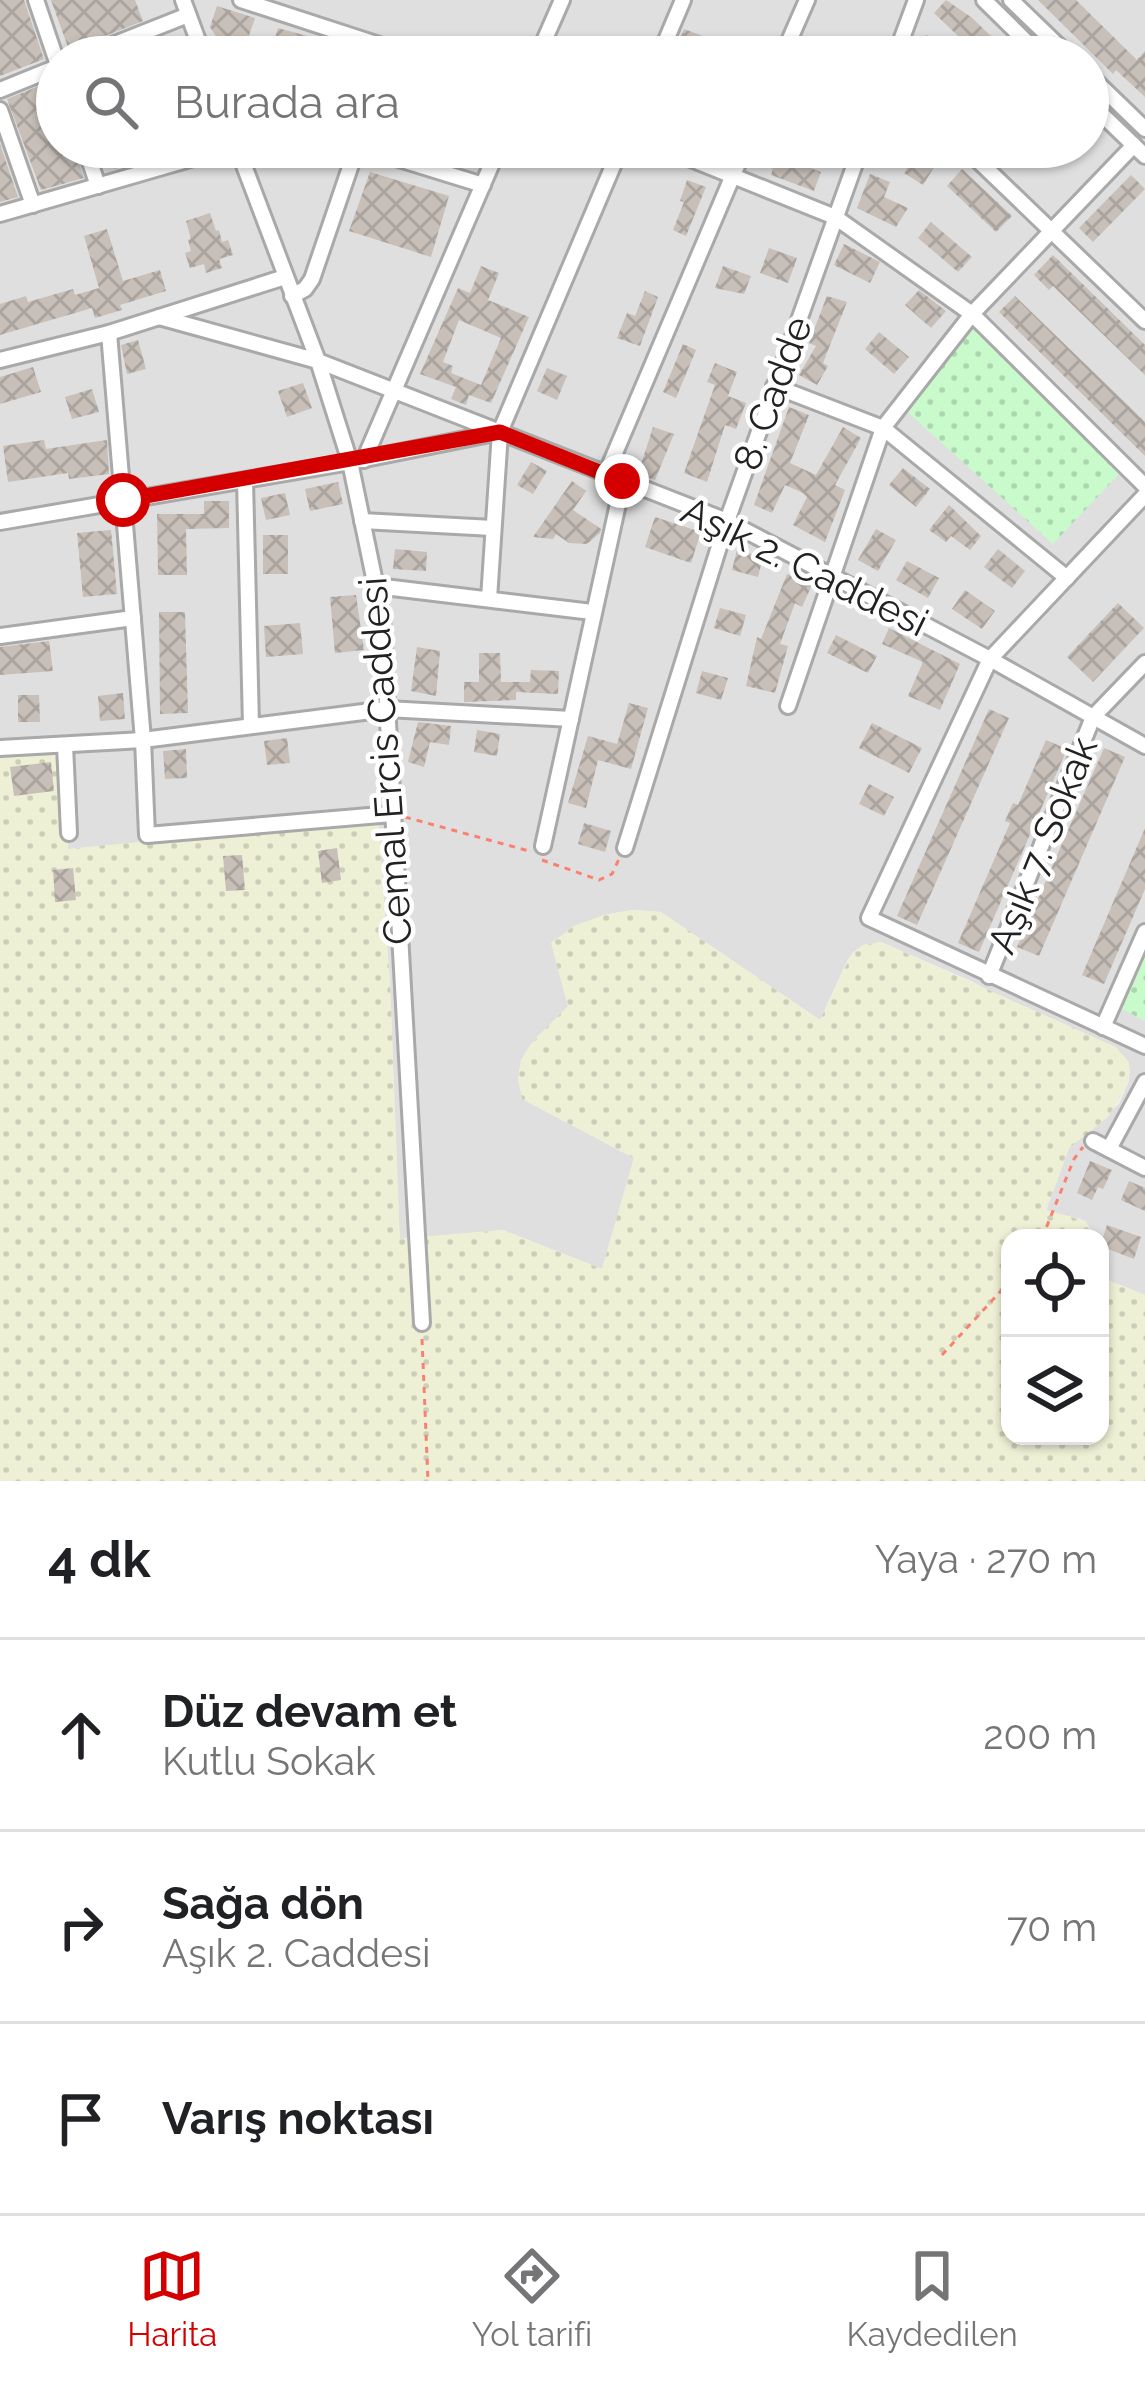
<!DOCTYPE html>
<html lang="tr">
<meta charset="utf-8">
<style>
:root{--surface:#fff;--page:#f2f2f2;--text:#202124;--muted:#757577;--line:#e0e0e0;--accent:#d40000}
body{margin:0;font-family:Raleway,sans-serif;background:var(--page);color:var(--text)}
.controls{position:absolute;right:36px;bottom:36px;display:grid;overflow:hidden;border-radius:24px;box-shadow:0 3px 9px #0004}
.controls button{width:108px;height:108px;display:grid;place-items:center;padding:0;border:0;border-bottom:3px solid var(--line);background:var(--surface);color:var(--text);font:60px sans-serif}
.stop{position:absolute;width:36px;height:36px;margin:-27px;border:9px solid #d40000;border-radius:50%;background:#fff}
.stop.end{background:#d40000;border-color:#fff;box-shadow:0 3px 12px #0008}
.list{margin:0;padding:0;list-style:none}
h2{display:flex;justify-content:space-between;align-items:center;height:156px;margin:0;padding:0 48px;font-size:51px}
h2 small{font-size:39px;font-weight:400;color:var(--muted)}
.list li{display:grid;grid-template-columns:78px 1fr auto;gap:36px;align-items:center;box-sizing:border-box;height:192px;padding:0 48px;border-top:3px solid var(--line)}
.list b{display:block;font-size:45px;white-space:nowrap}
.list p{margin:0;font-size:39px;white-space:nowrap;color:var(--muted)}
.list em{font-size:39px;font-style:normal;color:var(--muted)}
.icon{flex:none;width:66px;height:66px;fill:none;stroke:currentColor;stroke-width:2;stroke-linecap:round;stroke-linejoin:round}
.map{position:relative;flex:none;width:1145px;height:1481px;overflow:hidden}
.search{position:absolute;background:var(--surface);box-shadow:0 3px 9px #0004;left:36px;right:36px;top:36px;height:132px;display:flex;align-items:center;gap:30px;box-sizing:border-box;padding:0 42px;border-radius:66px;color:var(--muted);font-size:45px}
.sheet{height:732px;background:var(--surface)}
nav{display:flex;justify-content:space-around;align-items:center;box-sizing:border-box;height:168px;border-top:3px solid var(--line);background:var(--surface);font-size:33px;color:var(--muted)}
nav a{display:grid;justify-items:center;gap:6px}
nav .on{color:var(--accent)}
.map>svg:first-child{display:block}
</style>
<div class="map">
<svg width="1145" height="1481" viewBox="0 0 1145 1481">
<defs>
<pattern id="farmland-dots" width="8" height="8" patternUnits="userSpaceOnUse" patternTransform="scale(3)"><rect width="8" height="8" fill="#eef0d5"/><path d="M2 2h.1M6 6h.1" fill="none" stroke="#ccceb7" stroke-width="1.8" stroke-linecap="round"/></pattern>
<pattern id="park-dots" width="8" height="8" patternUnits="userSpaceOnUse" patternTransform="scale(3)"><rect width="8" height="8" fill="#c8facc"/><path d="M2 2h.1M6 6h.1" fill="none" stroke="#acd6af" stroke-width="1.8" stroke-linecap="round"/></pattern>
<pattern id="building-cross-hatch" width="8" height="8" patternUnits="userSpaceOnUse" patternTransform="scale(3)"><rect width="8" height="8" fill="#c7bfb8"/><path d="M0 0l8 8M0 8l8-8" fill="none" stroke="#aba49e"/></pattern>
</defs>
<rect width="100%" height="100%" fill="#f2efe9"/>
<!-- residential -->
<path fill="#e0dfdf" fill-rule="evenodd" d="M0,0h1145v1295l-45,-18v-39h-10l2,-7 -11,-12 -35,-8 23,-63 50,-44 10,-23 1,-13 -159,-87 -90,-39 -18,3 -15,14 -28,61 -159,-108 -29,-2 -28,5 -28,11 -24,16 16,65 -32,31 -17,32 3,29 112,59 -32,111 -99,-39 -104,9 -9,-255 -12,-164 -310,29 -7,-94 -61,3zM57,57h1031v90h-1031z"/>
<!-- farmland -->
<polygon fill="url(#farmland-dots)" points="61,755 68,849 378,819 390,984 400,1239 503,1230 602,1269 634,1158 522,1099 518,1079 521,1060 530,1045 568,1006 551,943 576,925 604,915 632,910 661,912 820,1020 852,953 863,945 881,942 1116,1047 1129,1062 1129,1081 1108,1117 1069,1148 1046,1210 1085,1221 1092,1231 1090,1238 1010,1238 1010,1436 1100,1436 1100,1277 1145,1295 1145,1481 0,1481 0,758"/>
<!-- park -->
<g fill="url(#park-dots)">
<polygon points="964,314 1120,473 1053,544 901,406"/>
<polygon points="1145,925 1145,1021 1114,1005 1112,989"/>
</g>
<!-- building -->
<g fill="url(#building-cross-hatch)" fill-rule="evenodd">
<polygon points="0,0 24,0 44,59 0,76"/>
<polygon points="51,0 135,0 143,21 69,50"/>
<polygon points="946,0 971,17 1013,57 980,57 934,13"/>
<polygon points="1038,0 1076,0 1137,60 1145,51 1145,97 1116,70 1113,74"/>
<polygon points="217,6 255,18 243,53 222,46 210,27"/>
<polygon points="278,28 354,49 351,57 269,57"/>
<polygon points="684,29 708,38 702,55 677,46"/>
<polygon points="926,35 951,44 946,57 919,54"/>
<polygon points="54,80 57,147 74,147 84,178 41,190 7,99"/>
<polygon points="0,144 18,197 0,202"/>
<polygon points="105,147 191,147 114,169"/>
<polygon points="757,147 799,159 798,163 821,172 814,191 771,175 773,169 752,161"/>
<polygon points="888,147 933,147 943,153 923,185 904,173 913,159"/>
<polygon points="962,169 1012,216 996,232 947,186"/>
<polygon points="370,172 449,196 431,257 349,231"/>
<polygon points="870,174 890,182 884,197 908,208 896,227 857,208"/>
<polygon points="1131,175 1145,189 1093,242 1079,228"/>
<polygon points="687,180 706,187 686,236 673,230 684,202 680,201"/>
<polygon points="210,213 216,231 219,230 222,242 228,240 233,255 219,259 222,268 206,273 204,264 190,268 185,253 191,251 188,240 191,239 186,221"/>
<polygon points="931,222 972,257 958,272 918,238"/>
<polygon points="107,229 123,281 160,270 166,291 120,305 122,310 95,318 92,308 0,335 0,304 26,296 28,302 73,289 75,295 99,288 84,236"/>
<polygon points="844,244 880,262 870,283 834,265"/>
<polygon points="769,248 797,258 788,283 760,273"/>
<polygon points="1053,255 1145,345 1145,375 1053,286 1049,290 1034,275"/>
<path d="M481,266l18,7 -11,27 41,17 -38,86 -22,-8 -3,10 -15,-6 5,-12 -36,-13 38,-86 12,5zM459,320l42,18 -20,47 -30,-12 2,-7 -10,-4z"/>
<polygon points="723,266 751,276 744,294 715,288"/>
<polygon points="919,290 946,311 931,328 905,305"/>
<polygon points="645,291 658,297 640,346 617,338 627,313 635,316"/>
<polygon points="827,296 847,302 823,363 828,366 817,385 799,375 816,346 809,343"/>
<polygon points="1015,296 1145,422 1145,456 999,312"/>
<polygon points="879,332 909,357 894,374 865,349"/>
<polygon points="138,340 146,369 127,374 121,345"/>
<polygon points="683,344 696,350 676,398 663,392"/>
<polygon points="715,363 737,372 728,396 746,403 736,429 725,425 707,482 684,473 715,385 707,382"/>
<polygon points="33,367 41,392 0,404 0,377"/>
<polygon points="547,368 567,376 557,400 537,391"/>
<polygon points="303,383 312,408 287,417 278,391"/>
<polygon points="92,389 99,412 72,419 65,397"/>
<polygon points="789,407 809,415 790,463 816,475 843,427 861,438 835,485 845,490 825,542 793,525 807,497 803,493 785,485 772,513 754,505"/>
<polygon points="653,427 674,434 655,480 638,474"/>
<polygon points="44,440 46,449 107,440 109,474 69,479 68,473 8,482 3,446"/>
<polygon points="531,462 547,471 533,494 517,485"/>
<polygon points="903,468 930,489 916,507 889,485"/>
<polygon points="572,481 586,491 573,510 601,529 600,533 587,544 569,543 556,534 553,539 533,537"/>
<polygon points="338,482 343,504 310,511 305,489"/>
<polygon points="285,493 290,515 266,520 261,498"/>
<polygon points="204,501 229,501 229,528 186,529 187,575 158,575 157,514 204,514"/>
<polygon points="949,505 981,536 970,550 951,536 946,542 929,530"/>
<polygon points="655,517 701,532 691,563 645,547"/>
<polygon points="876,529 896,540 878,571 858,560"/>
<polygon points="111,530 117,594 83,597 77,533"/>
<rect x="263" y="535" width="25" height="39"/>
<polygon points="395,549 427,552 426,571 393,569"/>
<polygon points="998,549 1025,571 1012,588 984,567"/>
<polygon points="737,550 763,557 758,577 732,570"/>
<polygon points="907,561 939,578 928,598 896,580"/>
<polygon points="787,574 812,585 802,607 795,603 780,644 788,646 775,693 746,686 757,637 761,639"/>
<polygon points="965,590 995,611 982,629 952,609"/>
<polygon points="356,595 364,650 335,653 330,597"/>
<polygon points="1118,603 1144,628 1093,682 1067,657"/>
<polygon points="720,608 746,615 740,636 714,628"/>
<polygon points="159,612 185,612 188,713 160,714"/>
<polygon points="300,623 303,654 266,657 264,626"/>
<polygon points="889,628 960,664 940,710 908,696 923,662 882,644"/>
<polygon points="836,635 877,656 868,673 827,653"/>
<polygon points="49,641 53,671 0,675 0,647"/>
<polygon points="417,647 440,651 436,696 411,691"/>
<polygon points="479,653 500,653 501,682 530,682 531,670 559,671 558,694 516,692 516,700 464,702 464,682 479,682"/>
<polygon points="702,671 728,678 721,700 696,693"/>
<polygon points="123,693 125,719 100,721 98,696"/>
<polygon points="18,695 39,695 40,722 18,722"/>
<polygon points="629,703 648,708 631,769 598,760 586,808 568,803 588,736 617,744"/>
<polygon points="989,709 1009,718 917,925 897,916"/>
<polygon points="418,722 451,726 449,745 430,742 424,767 408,762"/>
<polygon points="872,723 922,748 909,773 859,748"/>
<polygon points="477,730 500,734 497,756 474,752"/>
<polygon points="287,738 290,763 267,765 264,741"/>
<polygon points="1046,740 1067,749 979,952 958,943 1010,823 1005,821 1013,803 1018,805"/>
<polygon points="1104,748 1125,757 1039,956 1017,947"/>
<polygon points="186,749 187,778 165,779 163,751"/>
<polygon points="51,762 54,791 14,796 10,767"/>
<polygon points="869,784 894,797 884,816 859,804"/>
<polygon points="584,823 611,831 605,852 578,844"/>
<polygon points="1145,828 1145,889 1104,984 1082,975"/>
<polygon points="337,848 341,880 322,883 318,851"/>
<polygon points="242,855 245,890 226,891 223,856"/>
<polygon points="73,868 76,900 55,902 53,870"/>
<polygon points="1090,1161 1112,1170 1103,1189 1098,1187 1092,1200 1077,1193"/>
<polygon points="1129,1181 1145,1188 1145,1211 1121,1200"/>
<polygon points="1107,1225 1141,1237 1134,1259 1100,1246"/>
</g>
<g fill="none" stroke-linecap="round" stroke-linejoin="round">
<!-- minor casing -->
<g stroke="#a9a9a9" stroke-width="20">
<g id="minor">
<polyline points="36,0 57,62"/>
<polyline points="183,0 204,57"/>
<polyline points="241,0 416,57"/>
<polyline points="984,0 1042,57"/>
<polyline points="1011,0 1070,57"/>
<polyline points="82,57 188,15"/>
<polyline points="537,57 562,0"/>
<polyline points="659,57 683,0"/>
<polyline points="782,57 807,0"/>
<polyline points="895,57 916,0"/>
<polyline points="1088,74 1145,129"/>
<polyline points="0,90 57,67"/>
<polyline points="1088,101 1145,156"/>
<polyline points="0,110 33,205"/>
<polyline points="85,147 98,186"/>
<polyline points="237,147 318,361 350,462 382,616 422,1323"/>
<polyline points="360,147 483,185"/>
<polyline points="661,147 835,217 972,314 1145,486"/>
<polyline points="964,147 1145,321"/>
<polyline points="0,214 232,147"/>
<polyline points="292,296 305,289 312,279 357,147"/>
<polyline points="159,317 318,361 727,521 990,659 1145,746"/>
<polyline points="109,333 143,740 147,835 392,814"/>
<polyline points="0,360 109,333 285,277"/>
<polyline points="774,386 883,428 1067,578"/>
<polyline points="364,460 499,147"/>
<polyline points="606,474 745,147"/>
<polyline points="245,481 251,725"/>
<polyline points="1145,495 990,659 869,918 1145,1046"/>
<polyline points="362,521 493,528"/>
<polyline points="0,522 350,462 500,432"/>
<polyline points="376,586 592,612"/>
<polyline points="489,599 500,432 621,147"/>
<polyline points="0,636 133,618"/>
<polyline points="788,706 883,428 972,314 1134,145"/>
<polyline points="65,745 69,833"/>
<polyline points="0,748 143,740 387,709 571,719"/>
<polyline points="543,846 623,481"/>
<polyline points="625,848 727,521 861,147"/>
<polyline points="989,976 1093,717 1145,663"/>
<polyline points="1103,1027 1145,932"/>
<polyline points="1093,1141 1145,1168"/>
<polyline points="1109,1149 1145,1082"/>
</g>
</g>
<!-- path -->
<g stroke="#fa8072" stroke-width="3" stroke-dasharray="6 6" stroke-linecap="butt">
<polyline points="405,817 529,851"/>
<polyline points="542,860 599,880 612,874 619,859"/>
<polyline points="1042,1238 1074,1159 1083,1147"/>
<polyline points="422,1339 428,1481"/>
<polyline points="942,1355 1010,1281"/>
</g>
<!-- minor -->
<use href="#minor" stroke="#fff" stroke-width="14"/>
</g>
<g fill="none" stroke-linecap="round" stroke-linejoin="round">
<!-- route -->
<polyline stroke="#d40000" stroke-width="15" points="123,500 500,432 622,481"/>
</g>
<g text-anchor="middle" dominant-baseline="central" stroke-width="9" stroke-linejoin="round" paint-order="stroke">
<!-- street labels -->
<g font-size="39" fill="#222" stroke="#fff">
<text transform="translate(772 393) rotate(-70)">8. Cadde</text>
<text transform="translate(805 566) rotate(26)">Aşık 2. Caddesi</text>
<text transform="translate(385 761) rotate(-94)">Cemal Ercis Caddesi</text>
<text transform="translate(1042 845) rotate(-68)">Aşık 7. Sokak</text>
</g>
</g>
</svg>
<div class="controls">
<button><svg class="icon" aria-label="locate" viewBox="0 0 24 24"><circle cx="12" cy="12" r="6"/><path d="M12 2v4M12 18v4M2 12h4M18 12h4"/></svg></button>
<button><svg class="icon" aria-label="layers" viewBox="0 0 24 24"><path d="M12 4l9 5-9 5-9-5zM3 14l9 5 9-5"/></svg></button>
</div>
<div class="stop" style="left:123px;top:500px"></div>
<div class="stop end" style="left:622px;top:481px"></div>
<div class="search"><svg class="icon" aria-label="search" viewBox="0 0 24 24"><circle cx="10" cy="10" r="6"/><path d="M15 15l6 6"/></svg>Burada ara</div>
</div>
<section class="sheet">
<h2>4 dk<small>Yaya · 270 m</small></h2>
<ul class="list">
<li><svg class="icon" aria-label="ahead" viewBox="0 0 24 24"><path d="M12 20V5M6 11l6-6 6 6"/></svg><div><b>Düz devam et</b><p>Kutlu Sokak</p></div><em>200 m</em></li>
<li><svg class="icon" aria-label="right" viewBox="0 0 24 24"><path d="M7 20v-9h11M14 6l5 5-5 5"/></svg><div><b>Sağa dön</b><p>Aşık 2. Caddesi</p></div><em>70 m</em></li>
<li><svg class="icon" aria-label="arrive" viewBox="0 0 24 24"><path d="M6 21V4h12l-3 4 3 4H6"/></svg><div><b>Varış noktası</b></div></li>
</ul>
</section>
<nav>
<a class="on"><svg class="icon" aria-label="map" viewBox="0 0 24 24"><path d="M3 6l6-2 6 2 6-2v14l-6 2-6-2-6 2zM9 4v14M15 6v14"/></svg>Harita</a>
<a><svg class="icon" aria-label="directions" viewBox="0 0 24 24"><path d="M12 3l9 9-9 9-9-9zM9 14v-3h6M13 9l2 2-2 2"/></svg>Yol tarifi</a>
<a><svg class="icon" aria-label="saved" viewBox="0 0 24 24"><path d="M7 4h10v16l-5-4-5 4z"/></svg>Kaydedilen</a>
</nav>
